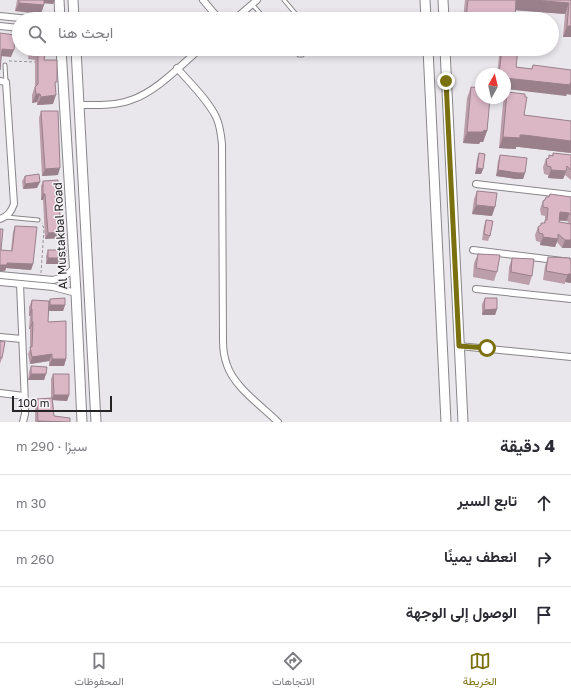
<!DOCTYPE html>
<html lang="ar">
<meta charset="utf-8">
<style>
:root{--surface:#fff;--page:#f2f2f3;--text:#2b2b33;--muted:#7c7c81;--line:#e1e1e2;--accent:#7b7010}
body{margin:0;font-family:"Golos Text",Vazirmatn,sans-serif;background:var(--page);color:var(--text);direction:rtl}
.compass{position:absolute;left:475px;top:68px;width:36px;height:36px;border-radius:50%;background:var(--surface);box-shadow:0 2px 6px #0003;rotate:8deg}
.scale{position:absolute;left:12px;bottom:10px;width:100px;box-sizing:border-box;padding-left:4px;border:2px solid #252425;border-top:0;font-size:11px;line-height:14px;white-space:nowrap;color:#252425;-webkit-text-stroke:3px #f7f4f9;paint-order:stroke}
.stop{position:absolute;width:12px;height:12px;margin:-9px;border:3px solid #7b7010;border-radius:50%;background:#fff}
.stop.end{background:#7b7010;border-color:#fff;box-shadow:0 1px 4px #0008}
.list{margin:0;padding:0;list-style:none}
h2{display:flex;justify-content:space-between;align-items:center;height:52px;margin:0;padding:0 16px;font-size:17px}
h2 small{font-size:13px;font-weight:400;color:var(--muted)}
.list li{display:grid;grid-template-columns:26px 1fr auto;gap:12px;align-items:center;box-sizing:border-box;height:56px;padding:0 16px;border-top:1px solid var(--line)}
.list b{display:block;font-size:15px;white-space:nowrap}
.list em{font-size:13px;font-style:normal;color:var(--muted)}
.icon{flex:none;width:22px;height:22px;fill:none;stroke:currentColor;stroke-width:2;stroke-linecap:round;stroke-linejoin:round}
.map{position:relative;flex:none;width:571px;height:422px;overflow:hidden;direction:ltr}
.search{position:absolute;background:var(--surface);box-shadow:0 2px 6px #0003;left:12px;right:12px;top:12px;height:44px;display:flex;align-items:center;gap:10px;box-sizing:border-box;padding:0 14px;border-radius:22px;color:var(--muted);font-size:15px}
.sheet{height:220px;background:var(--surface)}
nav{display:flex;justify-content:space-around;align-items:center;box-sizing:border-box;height:56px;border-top:1px solid var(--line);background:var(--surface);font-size:11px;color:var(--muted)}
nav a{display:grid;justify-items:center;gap:2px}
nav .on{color:var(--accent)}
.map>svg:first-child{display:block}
</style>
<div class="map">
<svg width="571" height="422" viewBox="0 0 571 422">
<rect width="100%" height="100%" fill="#eae7ec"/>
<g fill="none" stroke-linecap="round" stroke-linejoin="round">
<!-- lane casing -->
<g stroke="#88868a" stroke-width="5">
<g id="lane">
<polyline points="284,0 300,19"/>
<polyline points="252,4 265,19"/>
<polyline points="292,49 299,55 302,55 309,49"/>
<polyline points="5,65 6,82"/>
<polyline points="6,217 38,220"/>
</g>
</g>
<!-- street casing -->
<g stroke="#88868a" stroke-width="8">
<g id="street">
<polyline points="203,0 219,19"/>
<polyline points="0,16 29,19"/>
<polyline points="235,19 257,0"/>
<polyline points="0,26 19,28"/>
<path d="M177,68c13,15 31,32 39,49 4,8 5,17 6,27l1,197c0,8 1,16 4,24 7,22 35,41 51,57"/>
<path d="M0,81l6,1 8,122c-3,8 -6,12 -14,15"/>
<path d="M79,105c17,0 36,1 52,-5 25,-8 49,-34 69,-51"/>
<polyline points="476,184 571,195"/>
<polyline points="473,250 571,262"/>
<path d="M0,275l53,5c9,-2 15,-5 21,-12"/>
<polyline points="0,282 53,287 76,293"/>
<polyline points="20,284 25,404 25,414 23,422"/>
<polyline points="476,289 571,299"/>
<polyline points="0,337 22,339"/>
<polyline points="459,346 571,357"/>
<polyline points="0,393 24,396"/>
</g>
</g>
<!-- secondary casing -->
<g stroke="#88868a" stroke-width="11">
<g id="secondary">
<polyline points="59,0 60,19"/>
<polyline points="73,0 74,19"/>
<polyline points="425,0 426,19"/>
<polyline points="443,0 444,19"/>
<polyline points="61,49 76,293 82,422"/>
<polyline points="76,49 96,422"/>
<polyline points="428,49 446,422"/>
<polyline points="445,49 463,422"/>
</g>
</g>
<!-- path -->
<g stroke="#979598" stroke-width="1" stroke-dasharray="3 2" stroke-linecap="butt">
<polyline points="9,61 36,62"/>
<polyline points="41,273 44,229 42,223"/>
</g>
<!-- lane -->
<use href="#lane" stroke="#fff" stroke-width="3"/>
<!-- street -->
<use href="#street" stroke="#fff" stroke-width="6"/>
<!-- secondary -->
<use href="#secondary" stroke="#fff" stroke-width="9"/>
</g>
<!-- wall -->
<g fill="#bc9daa" fill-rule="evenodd">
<polygon points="17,0 55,0 53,4 44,3 41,14 15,11"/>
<polygon points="465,0 571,0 571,37 563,37 565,14 516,10 515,19 463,19"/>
<polygon points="30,49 46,49 44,60 55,86 53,104 37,105 37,102 32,103 32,95 35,86 35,60 28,59"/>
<polygon points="500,49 518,49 516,67 531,69 533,65 567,94 566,96 505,74 497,74"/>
<polygon points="471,87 487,131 483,142 480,142 479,144 463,143 467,98"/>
<polygon points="507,92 524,115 571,121 571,153 519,147 516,147 516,149 499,148 503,103"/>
<polygon points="41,111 58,175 42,176 39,118"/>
<polygon points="479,153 483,169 481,174 475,174 477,159"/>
<polygon points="553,153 571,155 571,180 565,175 563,179 548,178 548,175 544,174 543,167 546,159 548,159 549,155 552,156"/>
<polygon points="500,155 525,173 523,179 516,179 496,176 498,161"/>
<polygon points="25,176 37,188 23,189 22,181"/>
<polygon points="43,181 62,232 60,238 45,239 43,200 41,200 41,186"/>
<polygon points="477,191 492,216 472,214 474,199"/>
<path d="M550,194l21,3v51h-9l-5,-6 -2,5 -15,-2v-3l-4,-1 -1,-6 3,-8 2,-1 1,-3h3l1,-2v-5l-4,-1 -1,-6 3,-8 1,-1 2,-3h3zM560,221h7l2,2 -10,-1z"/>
<polygon points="486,220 490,236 488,241 482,240 484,226"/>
<polygon points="15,226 33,264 31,270 6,268 5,271 1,250 11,251 13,232"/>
<polygon points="48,250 64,264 46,264 46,256"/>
<polygon points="478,254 497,272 494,281 473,277 474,263"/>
<polygon points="548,257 571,260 571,283 565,282 565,284 543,280 545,266"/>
<polygon points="512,258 532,276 529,285 508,281 509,267"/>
<polygon points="485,298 497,309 495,315 482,315 482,304"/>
<polygon points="50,299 65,305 63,311 48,311 48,322 66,359 64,366 49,366 49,361 30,364 28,354 30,349 30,329 29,329 30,316 29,316 29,307 32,300 49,302"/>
<polygon points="0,341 2,358 0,364"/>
<polygon points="31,366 46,374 44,380 28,380 29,372"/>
<polygon points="53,374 69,395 67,401 53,400 54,416 70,422 35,422 35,405 37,399 51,398 51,379"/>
</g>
<!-- shaded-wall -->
<g fill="#99808b">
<polygon points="44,0 55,0 53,4 42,3"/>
<polygon points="516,0 534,0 569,3 565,14 512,10"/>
<polygon points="19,3 44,5 41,14 15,11"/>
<polygon points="567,26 571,26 571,37 563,37"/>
<polygon points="2,49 14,50 11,57 0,56"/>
<polygon points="505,78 571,83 571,95 567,94 566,96 505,89"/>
<polygon points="36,94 40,94 37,102 32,103"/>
<polygon points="56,95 53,104 37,105 41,97"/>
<polygon points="484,130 487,131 483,142 480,142 479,144 463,143 467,132"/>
<polygon points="520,135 524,135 571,141 571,153 519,147 516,147 516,149 499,148 503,137"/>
<polygon points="60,168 58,175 42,176 45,169"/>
<polygon points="477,168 483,169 481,174 475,174"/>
<polygon points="498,170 525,173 523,179 516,179 496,176"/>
<polygon points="551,170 566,171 563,179 548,178"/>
<polygon points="40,182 37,188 23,189 25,184"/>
<polygon points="43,194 45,194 43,200 41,200"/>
<polygon points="476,205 495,207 492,216 472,214"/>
<polygon points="560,212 569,213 567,221 557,220"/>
<polygon points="62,232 60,238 45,239 48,233"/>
<polygon points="543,237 558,239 555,247 540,245"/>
<polygon points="565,240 571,240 571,248 562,248"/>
<polygon points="48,258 66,258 64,264 46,264"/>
<polygon points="7,263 33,264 31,270 6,268 5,271 0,271 0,265"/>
<polygon points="568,274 571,274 571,283 565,282"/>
<polygon points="50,305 65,305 63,311 47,311"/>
<polygon points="31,309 32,309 30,316 29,316"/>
<polygon points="497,309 495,315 482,315 484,310"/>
<polygon points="32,322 33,322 30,329 29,329"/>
<polygon points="52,354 49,361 30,364 32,357"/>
<polygon points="52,359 66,359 64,366 49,366"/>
<polygon points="31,374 46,374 44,380 28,380"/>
<polygon points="54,395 69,395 67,401 51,400"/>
<polygon points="38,421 57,421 57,422 37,422"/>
</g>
<!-- building -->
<g fill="#dbb7c6" stroke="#99808b">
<polygon points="19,0 44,0 44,5 19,3"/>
<polygon points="468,0 516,0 515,19 479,19 466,18"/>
<polygon points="534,0 571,0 571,26 567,26 569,3"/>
<polygon points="0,33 15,35 14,50 2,49 0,70"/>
<polygon points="32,49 46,49 44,60 57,60 57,82 55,82 56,95 41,97 40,94 36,94 35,87 38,84 38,52 31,51"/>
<polygon points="502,49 518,49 516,67 532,69 533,65 571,70 571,83 570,83 570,85 505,78 505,74 499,74"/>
<polygon points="471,87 481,88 481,98 490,98 487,131 484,130 483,132 467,132"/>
<polygon points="507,92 525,94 525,97 527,97 524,115 571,121 571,141 524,135 520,135 520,138 503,137"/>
<polygon points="41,111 58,111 60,168 45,169"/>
<polygon points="479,153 485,154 483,169 477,168"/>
<polygon points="553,153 571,155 571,170 567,166 566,171 551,170 551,167 547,166 546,159 549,158 549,155 553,156"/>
<polygon points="500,155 527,158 525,173 518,173 498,170"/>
<polygon points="39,174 40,182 25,184 25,176"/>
<polygon points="58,180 60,216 62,232 48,233 45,194 43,194 43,181"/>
<polygon points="477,191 497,193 495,207 476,205"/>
<polygon points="550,194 571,197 571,215 569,213 560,212 559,222 571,224 571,240 565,240 558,234 558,239 543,237 543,234 539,233 538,227 541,225 541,223 545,223 545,220 547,220 548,208 543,207 543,201 545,200 546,197 549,197"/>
<polygon points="486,220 493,221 490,236 484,234"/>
<polygon points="15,226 37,227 33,264 7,263 7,265 0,265 0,229 3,229 1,250 12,251"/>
<rect x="48" y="250" width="18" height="8"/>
<polygon points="478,254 500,255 497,272 476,268"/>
<polygon points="548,257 570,258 570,260 571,260 571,274 568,274 568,275 546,271"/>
<polygon points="512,258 534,259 532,276 511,272"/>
<polygon points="65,298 65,305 50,305 50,299"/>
<polygon points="485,298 497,298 497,309 484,310"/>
<polygon points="32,300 49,301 48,322 66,321 66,359 52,359 52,354 32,357 30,347 32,347 33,322 32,322 32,309 31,309"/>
<polygon points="0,341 5,342 2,358 0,358"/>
<polygon points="31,366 47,367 46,374 31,374"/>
<polygon points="53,374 69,374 69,395 54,395"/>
<polygon points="52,398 54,416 70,418 70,422 38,421 37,399"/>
</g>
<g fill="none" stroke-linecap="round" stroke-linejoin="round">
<!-- route -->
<polyline stroke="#7b7010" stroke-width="5" points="446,81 459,346 487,348"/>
</g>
<g text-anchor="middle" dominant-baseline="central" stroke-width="3" stroke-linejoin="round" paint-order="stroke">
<!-- street labels -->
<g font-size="12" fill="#252425" stroke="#f7f4f9">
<text transform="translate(60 236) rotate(-93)">Al Mustakbal Road</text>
</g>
</g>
</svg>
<svg class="compass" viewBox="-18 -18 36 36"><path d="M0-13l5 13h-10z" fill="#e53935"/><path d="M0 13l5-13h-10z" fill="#7c7c81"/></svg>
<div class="scale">100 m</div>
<div class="stop" style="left:487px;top:348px"></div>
<div class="stop end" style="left:446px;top:81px"></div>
<div class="search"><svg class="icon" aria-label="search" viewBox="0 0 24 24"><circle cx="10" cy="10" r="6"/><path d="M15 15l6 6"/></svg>ابحث هنا</div>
</div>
<section class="sheet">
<h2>4 دقيقة<small>سيرًا · 290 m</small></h2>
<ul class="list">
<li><svg class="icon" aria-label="ahead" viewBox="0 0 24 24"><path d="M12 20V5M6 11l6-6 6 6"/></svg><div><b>تابع السير</b></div><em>30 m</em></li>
<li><svg class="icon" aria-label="right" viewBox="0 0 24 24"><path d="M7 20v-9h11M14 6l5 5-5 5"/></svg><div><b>انعطف يمينًا</b></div><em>260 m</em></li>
<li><svg class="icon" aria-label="arrive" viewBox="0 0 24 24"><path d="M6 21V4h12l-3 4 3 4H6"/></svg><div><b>الوصول إلى الوجهة</b></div></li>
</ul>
</section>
<nav>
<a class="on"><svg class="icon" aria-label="map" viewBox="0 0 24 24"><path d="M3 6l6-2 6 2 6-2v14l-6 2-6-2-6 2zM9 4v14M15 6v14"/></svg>الخريطة</a>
<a><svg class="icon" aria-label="directions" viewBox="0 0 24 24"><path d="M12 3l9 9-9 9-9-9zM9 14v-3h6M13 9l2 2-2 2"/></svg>الاتجاهات</a>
<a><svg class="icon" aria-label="saved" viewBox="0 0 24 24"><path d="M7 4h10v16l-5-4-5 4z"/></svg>المحفوظات</a>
</nav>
